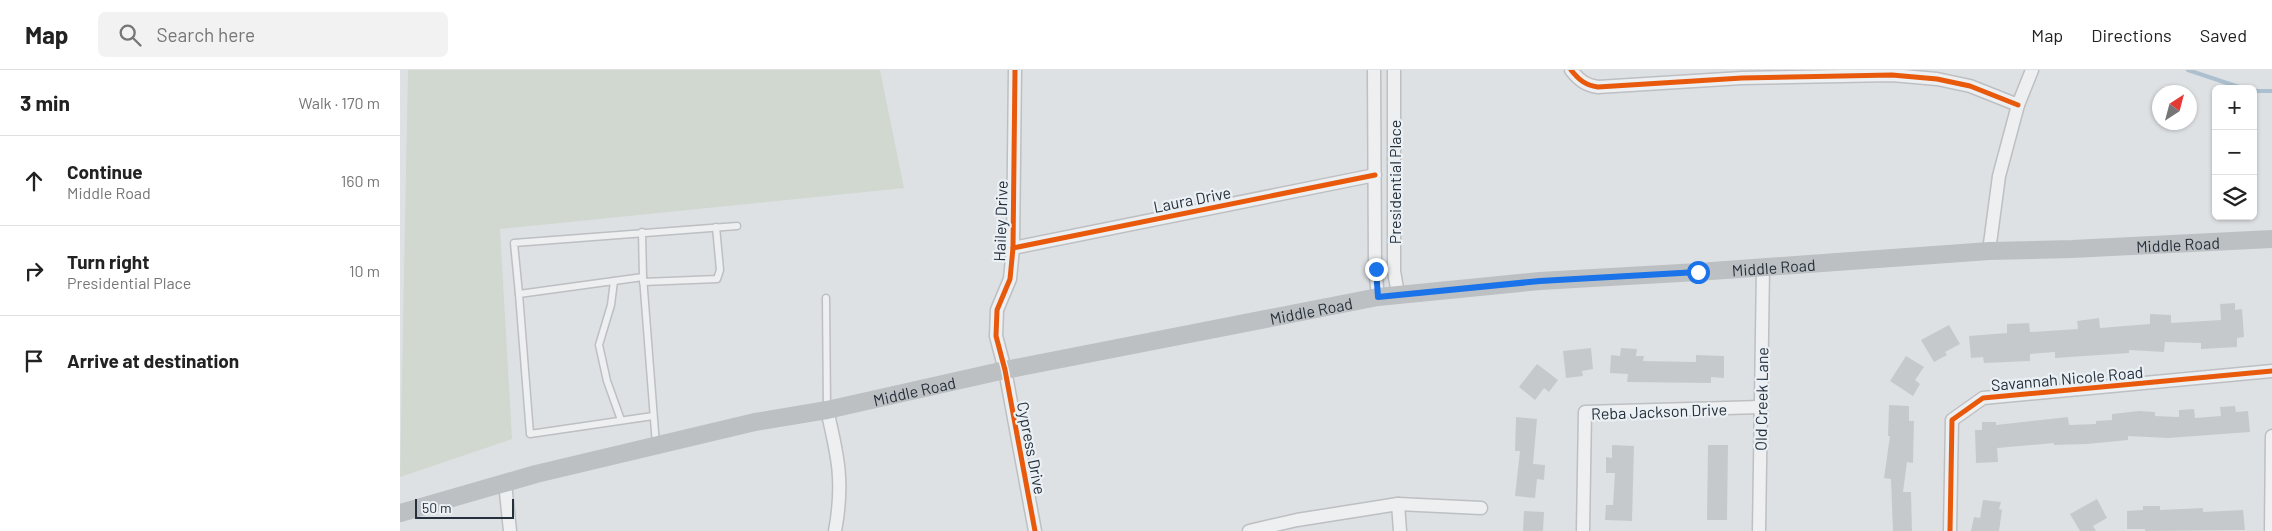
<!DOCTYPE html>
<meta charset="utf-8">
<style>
:root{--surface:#fff;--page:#f2f2f2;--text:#222;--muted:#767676;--line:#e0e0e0}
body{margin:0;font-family:Barlow,sans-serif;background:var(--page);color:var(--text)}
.controls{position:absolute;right:15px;top:15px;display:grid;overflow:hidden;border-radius:8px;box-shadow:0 1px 4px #0004}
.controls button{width:45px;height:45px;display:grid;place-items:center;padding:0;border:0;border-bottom:1px solid var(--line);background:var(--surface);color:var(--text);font:25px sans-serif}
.compass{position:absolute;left:1752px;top:15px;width:45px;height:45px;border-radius:50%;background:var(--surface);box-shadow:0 1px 4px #0004;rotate:36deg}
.scale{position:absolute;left:15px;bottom:12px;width:99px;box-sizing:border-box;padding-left:5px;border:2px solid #26303c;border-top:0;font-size:14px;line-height:18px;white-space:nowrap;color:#26303c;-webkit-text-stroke:4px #ebf0f4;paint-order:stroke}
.stop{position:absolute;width:15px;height:15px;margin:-11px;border:4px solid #1a73e8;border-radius:50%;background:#fff}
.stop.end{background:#1a73e8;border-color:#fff;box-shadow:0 1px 5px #0008}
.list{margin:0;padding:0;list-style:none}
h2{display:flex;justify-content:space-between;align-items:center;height:65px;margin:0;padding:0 20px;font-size:21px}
h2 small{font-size:16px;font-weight:400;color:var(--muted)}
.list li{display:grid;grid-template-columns:32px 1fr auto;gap:15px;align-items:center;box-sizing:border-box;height:90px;padding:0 20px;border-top:1px solid var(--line)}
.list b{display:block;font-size:19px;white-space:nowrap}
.list p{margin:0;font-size:16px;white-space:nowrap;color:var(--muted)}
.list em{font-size:16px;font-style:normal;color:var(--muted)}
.icon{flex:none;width:28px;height:28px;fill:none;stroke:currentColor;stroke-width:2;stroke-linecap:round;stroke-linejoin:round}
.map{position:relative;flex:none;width:1872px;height:461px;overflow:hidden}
header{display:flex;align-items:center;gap:30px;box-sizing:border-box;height:70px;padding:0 25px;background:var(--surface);border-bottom:1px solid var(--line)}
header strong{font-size:24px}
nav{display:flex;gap:28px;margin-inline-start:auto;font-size:18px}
.search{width:350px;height:45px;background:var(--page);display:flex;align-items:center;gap:12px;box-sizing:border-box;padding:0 18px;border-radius:8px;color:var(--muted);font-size:19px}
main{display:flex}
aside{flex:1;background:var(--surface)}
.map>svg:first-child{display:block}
</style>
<header>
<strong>Map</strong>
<div class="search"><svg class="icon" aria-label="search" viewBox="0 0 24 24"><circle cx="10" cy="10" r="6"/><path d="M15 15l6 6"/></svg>Search here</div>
<nav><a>Map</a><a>Directions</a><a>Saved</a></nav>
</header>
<main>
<aside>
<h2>3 min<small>Walk · 170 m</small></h2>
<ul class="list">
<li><svg class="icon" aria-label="ahead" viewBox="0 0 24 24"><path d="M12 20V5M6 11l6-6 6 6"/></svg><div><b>Continue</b><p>Middle Road</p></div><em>160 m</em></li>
<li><svg class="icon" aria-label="right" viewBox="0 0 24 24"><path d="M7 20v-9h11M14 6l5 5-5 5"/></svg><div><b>Turn right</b><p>Presidential Place</p></div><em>10 m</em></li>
<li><svg class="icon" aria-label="arrive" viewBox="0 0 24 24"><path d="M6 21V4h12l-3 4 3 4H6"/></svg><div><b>Arrive at destination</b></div></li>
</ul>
</aside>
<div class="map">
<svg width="1872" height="461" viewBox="0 0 1872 461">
<rect width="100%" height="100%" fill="#dee1e4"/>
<!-- green -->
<polygon fill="#d0d8cf" points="8,0 480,0 504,118 100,159 112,369 0,407"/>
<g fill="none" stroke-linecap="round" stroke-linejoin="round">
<!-- stream -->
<g stroke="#acc0cf" stroke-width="4">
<polyline points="1788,0 1845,19"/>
<polyline points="1853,21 1872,21"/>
</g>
</g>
<!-- building -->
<g fill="#c6c9cc">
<polygon points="1835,233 1835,240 1842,239 1844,267 1837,268 1837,277 1801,279 1801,273 1765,272 1764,282 1729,280 1729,283 1655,288 1655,282 1630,284 1630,291 1584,293 1583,287 1571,288 1569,266 1607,263 1607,254 1629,253 1630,262 1678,259 1677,251 1699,248 1700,258 1750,254 1750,244 1771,245 1771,253 1821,250 1820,234"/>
<polygon points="1549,255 1560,274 1545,282 1547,285 1534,292 1521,270"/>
<polygon points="1191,278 1193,299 1182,301 1183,306 1166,308 1163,281"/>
<polygon points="1221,278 1237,279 1236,286 1244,286 1243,291 1296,292 1296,285 1324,286 1324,308 1311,307 1311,313 1227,312 1228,304 1210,303 1211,285 1220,286"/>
<polygon points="1506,286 1524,297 1515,310 1520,314 1513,326 1490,311"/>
<polygon points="1137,294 1158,310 1149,322 1144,318 1135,330 1119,317"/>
<polygon points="1489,335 1509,336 1509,351 1514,351 1513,393 1507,392 1503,422 1511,422 1512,461 1493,461 1491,409 1484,408 1490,366 1488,366"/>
<polygon points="1835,336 1836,342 1848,341 1850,362 1768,368 1728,366 1728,370 1687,374 1654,375 1654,373 1597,378 1598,392 1576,393 1575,360 1582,360 1582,352 1596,352 1596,355 1668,347 1669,355 1696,354 1696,351 1712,350 1712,344 1739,341 1755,342 1755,346 1779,347 1779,340 1794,339 1795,348 1821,346 1820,337"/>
<polygon points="1116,347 1137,349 1133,394 1145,395 1144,410 1137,409 1135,428 1115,426 1120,381 1115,381"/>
<polygon points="1212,375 1234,376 1232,451 1205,450 1206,435 1213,435 1215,403 1206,403 1206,387 1212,388"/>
<polygon points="1308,375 1328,375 1327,450 1307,450"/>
<polygon points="1697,429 1707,448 1693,456 1696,461 1680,461 1670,444"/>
<polygon points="1583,430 1601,432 1599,439 1602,440 1599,461 1571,461 1574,447 1580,448"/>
<polygon points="1743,436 1760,436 1760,440 1803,438 1803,442 1843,440 1845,460 1745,461 1745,459 1727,459 1727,441 1743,440"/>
<polygon points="1124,441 1144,442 1143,461 1123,461"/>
</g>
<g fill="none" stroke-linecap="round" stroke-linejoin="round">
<!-- service casing -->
<g stroke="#bdbfc2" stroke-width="9">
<g id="service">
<polyline points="242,162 243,207"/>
<polyline points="214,211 211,235 199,275 207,311 221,350"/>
<polyline points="243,212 317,209 320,200 316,157"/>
<polyline points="119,224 114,173 337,156"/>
<polyline points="426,228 427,339"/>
<polyline points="253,346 130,364 119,224 243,207 256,375"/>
</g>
</g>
<!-- minor casing -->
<g stroke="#bdbfc2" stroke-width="15">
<g id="minor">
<polyline points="615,0 613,178 610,209 597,240 596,266 605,300 635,461"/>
<polyline points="974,0 975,197 978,227"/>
<polyline points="994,0 994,201 998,224"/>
<path d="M1171,0c8,10 14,15 27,17l144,-9 150,-3 45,4 33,7 48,19"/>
<polyline points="613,178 975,105"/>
<polyline points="1589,181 1599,106 1618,35 1632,0"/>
<path d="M427,340c11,46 17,73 8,121"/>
<polyline points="105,413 110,461"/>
<polyline points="998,434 1000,461"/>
<polyline points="849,461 897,450 998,434 1081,438"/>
<polyline points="1183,461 1185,342 1361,337"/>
<polyline points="1359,461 1363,198"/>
<polyline points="1550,461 1552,350 1583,328 1872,301"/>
<polyline points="1871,461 1872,366"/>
</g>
</g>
<!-- service -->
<use href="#service" stroke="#edeff0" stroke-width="6"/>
<!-- minor -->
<use href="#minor" stroke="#edeff0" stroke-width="12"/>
<!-- secondary -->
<path stroke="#bcc0c3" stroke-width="18" id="s1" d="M0,443l136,-39 219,-52 72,-12 178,-40 373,-73 162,-16 158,-9 291,-21 83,-2 200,-10"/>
<!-- cycleway casing -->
<g stroke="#ebf0f4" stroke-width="8">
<g id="cycleway">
<polyline points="615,0 613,178 610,209 597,240 596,266 605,300 635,461"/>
<path d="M1171,0c8,10 14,15 27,17l144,-9 150,-3 45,4 33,7 48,19"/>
<polyline points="613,178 975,105"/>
<polyline points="1550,461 1552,350 1583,328 1872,301"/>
</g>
</g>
<!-- cycleway -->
<use href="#cycleway" stroke="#e8590c" stroke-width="5"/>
</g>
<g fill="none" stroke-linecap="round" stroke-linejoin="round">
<!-- route -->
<polyline stroke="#1a73e8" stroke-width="6" points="976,199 978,227 1140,211 1298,202"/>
</g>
<g text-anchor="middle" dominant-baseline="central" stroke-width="4.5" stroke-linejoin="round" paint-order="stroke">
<!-- street labels -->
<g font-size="16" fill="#26303c" stroke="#ebf0f4">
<text transform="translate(994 112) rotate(-90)">Presidential Place</text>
<text transform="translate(792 129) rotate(-11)">Laura Drive</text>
<text transform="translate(600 151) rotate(-88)">Hailey Drive</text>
<text stroke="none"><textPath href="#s1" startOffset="1804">Middle Road</textPath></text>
<text stroke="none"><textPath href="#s1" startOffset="1399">Middle Road</textPath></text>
<text stroke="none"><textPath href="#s1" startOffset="934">Middle Road</textPath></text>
<text transform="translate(1667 308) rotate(-5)">Savannah Nicole Road</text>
<text stroke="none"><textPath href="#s1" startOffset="529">Middle Road</textPath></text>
<text transform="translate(1361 329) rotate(-89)">Old Creek Lane</text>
<text transform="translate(1259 341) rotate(-2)">Reba Jackson Drive</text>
<text transform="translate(632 378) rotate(79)">Cypress Drive</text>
</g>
</g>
</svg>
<div class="controls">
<button>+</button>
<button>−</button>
<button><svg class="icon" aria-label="layers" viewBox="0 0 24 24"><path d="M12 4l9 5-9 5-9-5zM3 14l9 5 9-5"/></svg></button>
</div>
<svg class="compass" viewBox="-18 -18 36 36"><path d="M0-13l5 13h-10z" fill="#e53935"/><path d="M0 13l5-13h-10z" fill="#767676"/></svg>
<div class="scale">50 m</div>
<div class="stop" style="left:1298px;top:202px"></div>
<div class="stop end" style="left:976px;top:199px"></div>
</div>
</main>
